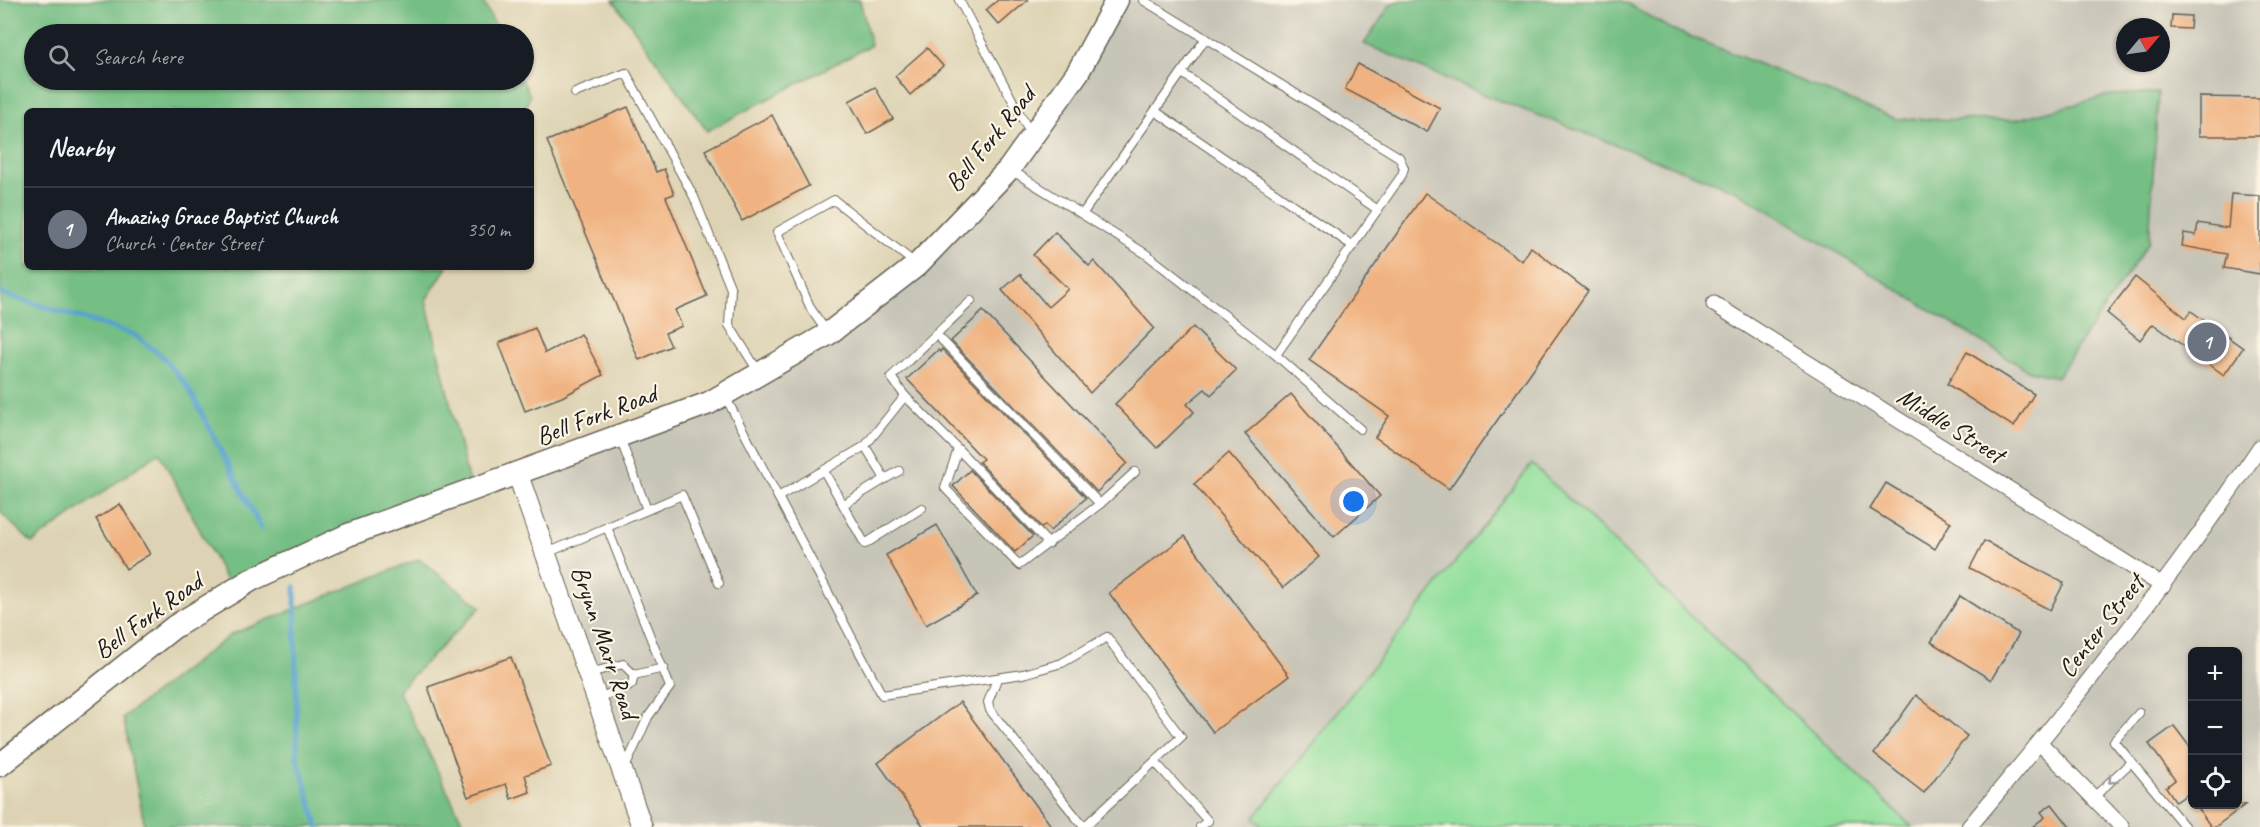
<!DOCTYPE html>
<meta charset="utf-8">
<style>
:root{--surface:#171b24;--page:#242831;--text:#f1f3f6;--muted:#9ea1a6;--line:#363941;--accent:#ea580c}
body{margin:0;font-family:Caveat,sans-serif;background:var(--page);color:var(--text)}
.controls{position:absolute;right:18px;bottom:18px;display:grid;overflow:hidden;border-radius:9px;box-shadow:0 2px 4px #0004}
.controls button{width:54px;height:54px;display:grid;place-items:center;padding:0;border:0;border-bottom:2px solid var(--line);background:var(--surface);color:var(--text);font:30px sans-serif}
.compass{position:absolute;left:2116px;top:18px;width:54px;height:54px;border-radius:50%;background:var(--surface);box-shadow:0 2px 4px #0004;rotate:61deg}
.you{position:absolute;left:1354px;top:502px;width:21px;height:21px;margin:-15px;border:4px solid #fff;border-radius:50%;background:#1a73e8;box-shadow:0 0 0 9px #1a73e833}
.badge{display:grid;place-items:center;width:39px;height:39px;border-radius:50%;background:var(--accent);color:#fff;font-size:20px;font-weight:700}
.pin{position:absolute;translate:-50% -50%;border:3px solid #fff;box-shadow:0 2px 6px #0006}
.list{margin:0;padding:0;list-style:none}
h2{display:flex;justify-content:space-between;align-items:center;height:78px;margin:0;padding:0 24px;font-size:26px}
h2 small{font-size:20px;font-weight:400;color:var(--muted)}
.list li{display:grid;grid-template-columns:39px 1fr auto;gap:18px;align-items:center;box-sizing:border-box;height:84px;padding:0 24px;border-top:2px solid var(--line)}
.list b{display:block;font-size:22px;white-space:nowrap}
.list p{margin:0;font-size:20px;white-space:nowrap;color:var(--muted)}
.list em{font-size:20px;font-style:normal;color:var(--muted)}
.icon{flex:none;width:33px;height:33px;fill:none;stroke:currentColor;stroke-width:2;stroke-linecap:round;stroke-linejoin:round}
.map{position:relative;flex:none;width:2260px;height:827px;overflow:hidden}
.search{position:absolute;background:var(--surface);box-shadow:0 2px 4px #0004;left:24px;top:24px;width:510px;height:66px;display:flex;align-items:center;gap:15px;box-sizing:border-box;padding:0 21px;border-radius:33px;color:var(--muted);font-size:22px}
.panel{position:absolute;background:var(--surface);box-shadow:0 2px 4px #0004;left:24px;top:108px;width:510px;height:162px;border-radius:9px}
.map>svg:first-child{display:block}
</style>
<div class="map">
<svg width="2260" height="827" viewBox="0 0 2260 827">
<rect width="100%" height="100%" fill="#fcf5e5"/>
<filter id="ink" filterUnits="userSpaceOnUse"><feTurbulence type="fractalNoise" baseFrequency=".0167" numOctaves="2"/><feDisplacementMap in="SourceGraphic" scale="12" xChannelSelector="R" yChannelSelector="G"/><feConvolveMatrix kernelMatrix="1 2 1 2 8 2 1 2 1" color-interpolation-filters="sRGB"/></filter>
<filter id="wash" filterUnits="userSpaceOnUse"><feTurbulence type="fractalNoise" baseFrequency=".008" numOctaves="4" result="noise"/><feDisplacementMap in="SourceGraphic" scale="24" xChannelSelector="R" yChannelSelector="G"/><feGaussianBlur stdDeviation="1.35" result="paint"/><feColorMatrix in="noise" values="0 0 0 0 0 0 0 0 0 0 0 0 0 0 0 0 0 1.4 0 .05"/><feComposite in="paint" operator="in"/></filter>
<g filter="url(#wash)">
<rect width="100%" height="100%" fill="#eeddba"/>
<!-- built -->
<polygon fill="#ddd3b4" points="482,0 613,0 707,131 871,45 860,0 1117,0 642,827 0,827 0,512 32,542 159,451 232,591 471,492 426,300 447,267 531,267 531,111 524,111 530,95 522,80 524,34 500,34"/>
<!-- industrial -->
<path fill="#c7c5b8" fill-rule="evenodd" d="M1117,0h1143v827h-1618l-124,-352 191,-72 119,-69 181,-165zM2125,27h36v36h-36zM2192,652h46v152h-46z"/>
<!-- green -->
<polygon fill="#91df9c" stroke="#567e5c" stroke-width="1.5" points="1532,464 1912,827 1264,827 1254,818"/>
<!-- forest -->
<g fill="#74be84" stroke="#486d50" stroke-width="1.5">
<polygon points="0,0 482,0 500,34 34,34 34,80 522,80 530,95 524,111 27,111 27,267 447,267 426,300 471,492 232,592 159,452 32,543 0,512"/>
<polygon points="613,0 860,0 871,45 707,131"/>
<polygon points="1401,0 1621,0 1671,29 1896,119 2014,120 2111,95 2158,93 2149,242 2057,377 2029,371 1737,191 1490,97 1364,44 1391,4"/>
<polygon points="419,559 481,607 398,690 465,827 145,827 123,717 232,634"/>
</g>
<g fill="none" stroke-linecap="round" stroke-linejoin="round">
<!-- stream -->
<g stroke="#56a2ce" stroke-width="5">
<polyline points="0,293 133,334 161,355 188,387 261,528"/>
<polyline points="295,587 297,757 318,827"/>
</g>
</g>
<g id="blocks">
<!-- building -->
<g fill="#f0b280">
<polygon points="998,0 1028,0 999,25 986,10"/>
<polygon points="2172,15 2191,16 2190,29 2171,28"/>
<polygon points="927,48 943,66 910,95 895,76"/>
<polygon points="1358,64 1440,108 1427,132 1345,89"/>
<polygon points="875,87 893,119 867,134 849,101"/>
<polygon points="2199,97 2260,98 2260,136 2199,136"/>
<polygon points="628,107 656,172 664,169 674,194 666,197 707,296 675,310 682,326 665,333 671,346 639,360 547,141"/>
<polygon points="772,115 809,186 742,221 705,150"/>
<polygon points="1425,193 1522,261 1531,247 1588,291 1449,489 1375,437 1389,416 1309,360"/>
<polygon points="2231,194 2260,196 2260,274 2224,268 2227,254 2182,246 2184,233 2196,235 2198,223 2228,228"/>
<polygon points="1055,232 1089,266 1094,261 1154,328 1090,393 1002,290 1020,274 1048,307 1068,289 1033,255"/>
<polygon points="2135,277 2186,318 2191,311 2243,348 2224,375 2153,324 2140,340 2107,313"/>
<polygon points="983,311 1127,463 1097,492 951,341"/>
<polygon points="1193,327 1236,370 1211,395 1205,389 1187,404 1194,412 1157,448 1115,404"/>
<polygon points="535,328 545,353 581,334 603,375 562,397 525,411 499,343"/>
<polygon points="942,349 1086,498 1050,531 1045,525 1042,528 979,462 983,459 907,379 938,350 940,352"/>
<polygon points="1967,352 2034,394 2014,427 1947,384"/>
<polygon points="1291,394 1380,496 1334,537 1245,434"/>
<polygon points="1229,453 1319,557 1283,588 1194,484"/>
<polygon points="970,470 1033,536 1015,552 953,486"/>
<polygon points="1886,483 1951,522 1935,549 1870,509"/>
<polygon points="120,504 150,554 126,569 96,519"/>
<polygon points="937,525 977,596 926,625 886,555"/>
<polygon points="1185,536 1289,676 1213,732 1109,593"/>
<polygon points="1984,541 2064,583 2050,610 1970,568"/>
<polygon points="1960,596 2019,634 1991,680 1931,642"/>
<polygon points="511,657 551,766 525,775 530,792 511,799 506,784 468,797 428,687"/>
<polygon points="1916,695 1967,736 1924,793 1874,754"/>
<polygon points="960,702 1052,827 924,827 878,763"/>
<polygon points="2174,726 2193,751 2193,790 2176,802 2166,787 2175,780 2149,744"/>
<polygon points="2052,804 2070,827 2032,827 2045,817 2041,812"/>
<polygon points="2195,804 2246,804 2215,827 2211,827"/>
</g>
</g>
</g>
<g filter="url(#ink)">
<use href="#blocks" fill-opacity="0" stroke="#666053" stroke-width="1.5"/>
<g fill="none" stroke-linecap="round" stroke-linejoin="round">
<!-- service casing -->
<g stroke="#666053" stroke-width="10">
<g id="service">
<polyline points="959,0 1030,133"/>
<polyline points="1143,0 1399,157 1404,168 1402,175 1276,355"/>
<polyline points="1182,73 1378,210"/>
<polyline points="575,93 626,73 694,197 731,289 729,325 758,371"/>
<polyline points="1155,111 1353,246"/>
<polyline points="1011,170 1146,254 1276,355 1360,429"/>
<polyline points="1083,213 1206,38"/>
<polyline points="826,331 811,309 777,232 834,200 916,264"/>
<polyline points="936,334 1100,504 1135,472"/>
<polyline points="725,396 882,695 1023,674 1062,663 1107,637 1181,737 1084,827"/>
<polyline points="905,396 958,449 945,488 1019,565 1100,504"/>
<polyline points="620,438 647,510"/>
<polyline points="865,446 885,479 899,471"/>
<polyline points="958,449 1049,544"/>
<polyline points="824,471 865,544 922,508"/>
<polyline points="778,497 865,446 905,396 891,377 971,301"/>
<polyline points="844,504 885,479"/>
<polyline points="607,527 670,687 648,717 625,768"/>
<polyline points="547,553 682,495 719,583"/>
<polyline points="590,673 623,664 634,675 664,668"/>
<polyline points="997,679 988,702 990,710 1084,827"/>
<polyline points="597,698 628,687 632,684 634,675"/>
<polyline points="2139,713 2114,741 2185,827"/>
<polyline points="1156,763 1208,821 1200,827"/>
<polyline points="2093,798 2131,762"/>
</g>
</g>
<!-- minor casing -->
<g stroke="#666053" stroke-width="17">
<g id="minor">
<polyline points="1714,304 2163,586"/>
<polyline points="2040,743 2122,827"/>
<path d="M1969,827c103,-122 202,-247 291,-380"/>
</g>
</g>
<!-- tertiary casing -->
<g stroke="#666053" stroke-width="22">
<polyline id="tertiary" points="518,475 642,827"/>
</g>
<!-- secondary casing -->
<g stroke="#666053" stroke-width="25">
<polyline id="secondary" points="0,765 174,627 251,580 348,535 709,403 828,334 917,265 1009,169 1078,72 1117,0"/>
</g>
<!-- service -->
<use href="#service" stroke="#fff" stroke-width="8"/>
<!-- minor -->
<use href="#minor" stroke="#fff" stroke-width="15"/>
<!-- tertiary -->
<use href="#tertiary" stroke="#fff" stroke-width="20"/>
<!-- secondary -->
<use href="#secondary" stroke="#fff" stroke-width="22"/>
</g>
<!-- one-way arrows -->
<defs><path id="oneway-chevron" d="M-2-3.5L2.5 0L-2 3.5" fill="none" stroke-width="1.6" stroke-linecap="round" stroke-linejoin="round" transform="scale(1.5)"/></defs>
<use stroke="#999" href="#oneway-chevron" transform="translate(2112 780) rotate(136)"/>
</g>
<g text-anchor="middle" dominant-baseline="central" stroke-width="4.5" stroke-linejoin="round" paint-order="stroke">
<!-- street labels -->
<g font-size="26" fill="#1c1c1c" stroke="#fcf5e5">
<text transform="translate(990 139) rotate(-51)">Bell Fork Road</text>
<text transform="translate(596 415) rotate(-21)">Bell Fork Road</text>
<text transform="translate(1951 425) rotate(32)">Middle Street</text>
<text transform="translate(148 616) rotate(-36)">Bell Fork Road</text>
<text transform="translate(2101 626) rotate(-52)">Center Street</text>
<text transform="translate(605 642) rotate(71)">Brynn Marr Road</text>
</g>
</g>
</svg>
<div class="controls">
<button>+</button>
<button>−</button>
<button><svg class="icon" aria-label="locate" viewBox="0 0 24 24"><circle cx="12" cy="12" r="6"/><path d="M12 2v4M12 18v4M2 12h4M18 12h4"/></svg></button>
</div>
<svg class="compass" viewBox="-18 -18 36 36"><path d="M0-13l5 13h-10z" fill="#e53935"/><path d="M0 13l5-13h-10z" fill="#9ea1a6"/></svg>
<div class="you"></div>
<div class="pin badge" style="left:2207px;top:342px;background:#6b7280">1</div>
<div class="search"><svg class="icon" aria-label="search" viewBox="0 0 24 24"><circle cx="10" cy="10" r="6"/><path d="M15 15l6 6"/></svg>Search here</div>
<section class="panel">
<h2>Nearby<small></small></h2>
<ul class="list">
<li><span class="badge" style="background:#6b7280">1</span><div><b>Amazing Grace Baptist Church</b><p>Church · Center Street</p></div><em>350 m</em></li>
</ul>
</section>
</div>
